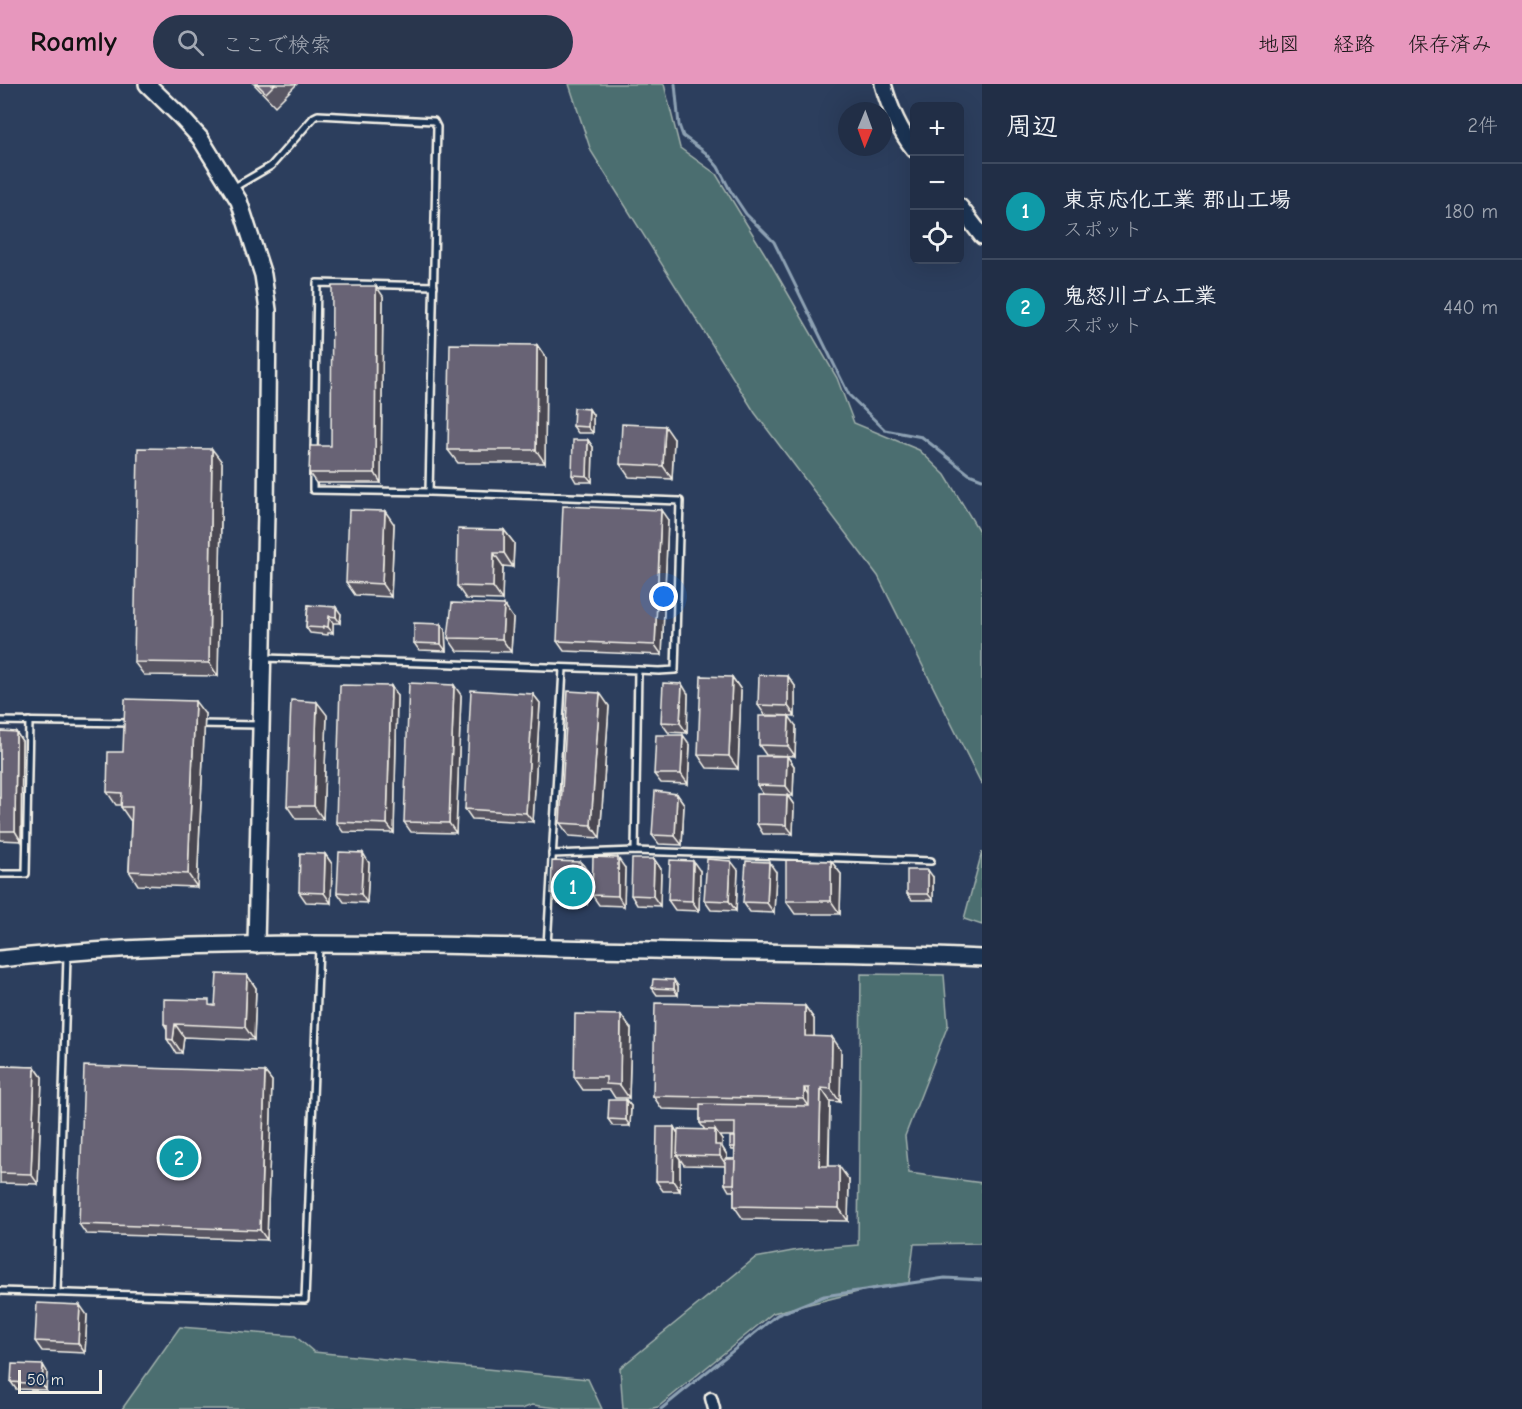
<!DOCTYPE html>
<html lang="ja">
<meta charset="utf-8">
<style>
:root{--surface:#212e46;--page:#29364d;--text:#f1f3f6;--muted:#a2a8b3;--line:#3e4a5f;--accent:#e797bd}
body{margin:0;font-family:"Comic Neue","Klee One",sans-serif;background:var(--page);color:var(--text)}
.controls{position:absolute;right:18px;top:18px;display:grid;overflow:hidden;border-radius:9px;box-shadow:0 6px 24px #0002}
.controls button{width:54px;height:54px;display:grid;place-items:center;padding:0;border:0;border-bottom:2px solid var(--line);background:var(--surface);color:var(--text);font:30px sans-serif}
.compass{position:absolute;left:838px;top:18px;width:54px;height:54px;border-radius:50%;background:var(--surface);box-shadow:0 6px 24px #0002;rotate:181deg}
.scale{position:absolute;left:18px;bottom:15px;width:84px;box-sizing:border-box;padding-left:6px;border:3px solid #f4f1e8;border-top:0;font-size:16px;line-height:21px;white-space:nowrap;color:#f4f1e8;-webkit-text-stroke:4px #1d3557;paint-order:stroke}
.you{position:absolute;left:664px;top:513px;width:21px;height:21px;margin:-15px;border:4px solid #fff;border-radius:50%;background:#1a73e8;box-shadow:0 0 0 9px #1a73e833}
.badge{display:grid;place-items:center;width:39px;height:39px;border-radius:50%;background:var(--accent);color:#fff;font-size:20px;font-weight:700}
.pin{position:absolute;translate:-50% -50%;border:3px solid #fff;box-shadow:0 2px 6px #0006}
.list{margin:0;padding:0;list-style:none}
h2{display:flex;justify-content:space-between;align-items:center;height:78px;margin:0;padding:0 24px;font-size:26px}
h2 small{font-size:20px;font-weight:400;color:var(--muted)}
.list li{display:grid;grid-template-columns:39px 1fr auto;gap:18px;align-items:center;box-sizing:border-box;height:96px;padding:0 24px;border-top:2px solid var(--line)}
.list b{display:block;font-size:22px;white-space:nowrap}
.list p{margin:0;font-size:20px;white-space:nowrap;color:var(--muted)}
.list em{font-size:20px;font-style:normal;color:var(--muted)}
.icon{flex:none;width:33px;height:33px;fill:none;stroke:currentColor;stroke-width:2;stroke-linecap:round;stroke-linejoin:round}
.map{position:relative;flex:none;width:982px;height:1325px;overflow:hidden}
header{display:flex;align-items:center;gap:36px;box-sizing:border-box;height:84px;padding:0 30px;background:var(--accent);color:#111}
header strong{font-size:28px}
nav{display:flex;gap:33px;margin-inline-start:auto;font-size:21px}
.search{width:420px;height:54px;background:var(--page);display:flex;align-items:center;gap:15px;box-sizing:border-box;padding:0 21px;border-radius:33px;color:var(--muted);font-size:22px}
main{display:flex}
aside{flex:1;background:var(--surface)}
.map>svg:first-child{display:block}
</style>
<header>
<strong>Roamly</strong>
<div class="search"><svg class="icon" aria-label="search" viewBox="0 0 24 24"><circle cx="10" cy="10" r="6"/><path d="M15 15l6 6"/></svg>ここで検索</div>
<nav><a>地図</a><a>経路</a><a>保存済み</a></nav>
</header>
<main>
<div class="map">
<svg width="982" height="1325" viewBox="0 0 982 1325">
<rect width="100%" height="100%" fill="#2c3e5d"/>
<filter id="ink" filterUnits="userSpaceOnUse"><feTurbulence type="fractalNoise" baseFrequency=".0167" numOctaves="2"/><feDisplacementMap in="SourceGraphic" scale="12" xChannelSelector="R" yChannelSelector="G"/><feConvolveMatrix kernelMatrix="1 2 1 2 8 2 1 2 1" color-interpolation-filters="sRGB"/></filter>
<g filter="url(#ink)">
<!-- green -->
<g fill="#4c6e6f" stroke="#a0b0ac" stroke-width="1.5">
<polygon points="569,0 664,0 680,64 716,90 768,175 837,294 854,339 919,366 945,391 979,447 982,456 982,701 878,492 755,329 591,67"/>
<polygon points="982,768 982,841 964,835"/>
<polygon points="861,890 944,891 948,941 905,1052 909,1089 982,1099 982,1159 914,1160 909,1199 878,1203 773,1229 658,1323 648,1325 623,1325 620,1284 755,1174 798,1166 858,1161"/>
<polygon points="180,1243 295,1252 314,1268 588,1295 602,1325 566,1325 532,1321 522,1325 122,1325"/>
</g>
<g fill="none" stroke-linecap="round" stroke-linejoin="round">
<!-- stream -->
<g stroke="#8da1b3" stroke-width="3">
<polyline points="675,0 679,41 683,52 706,69 718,83 730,106 746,130 774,158 849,311 885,346 922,353 969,390 982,395"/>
<polyline points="661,1325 777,1231 824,1212 945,1194 982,1196"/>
</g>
<!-- lane casing -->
<g stroke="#f4f1e8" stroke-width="10">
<g id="lane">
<polyline points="233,104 271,82 314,33 318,31 434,37 437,43 429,408"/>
<polyline points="314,368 317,199 434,202"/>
<polyline points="313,389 313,406 429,408 680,417 675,586 659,587 638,586"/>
<polyline points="264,574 638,586 635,767"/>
<polyline points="0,637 130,639"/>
<polyline points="199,640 259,641"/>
<polyline points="552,770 635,767 931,777"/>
<polyline points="0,790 26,790 29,637"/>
<polyline points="547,862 563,585"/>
<polyline points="0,1207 305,1216 319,862"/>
<polyline points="57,1209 67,872"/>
</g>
</g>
<!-- street casing -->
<g stroke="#f4f1e8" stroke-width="15">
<polyline id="street" points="711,1314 714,1325"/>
</g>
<!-- secondary casing -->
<g stroke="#f4f1e8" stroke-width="20">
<g id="secondary">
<polyline points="147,0 180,32 200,54 239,117 263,191 268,226 266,429 256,861"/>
<path d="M883,0c6,22 17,47 31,65"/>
<polyline points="960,123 982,152"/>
<path d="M0,875c173,-19 349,-16 523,-12 130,4 260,5 390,8l69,3"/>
</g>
</g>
<!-- lane -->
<use href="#lane" stroke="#1d3557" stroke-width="5"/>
<!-- street -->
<use href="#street" stroke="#1d3557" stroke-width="10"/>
<!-- secondary -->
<use href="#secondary" stroke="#1d3557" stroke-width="15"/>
</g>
<!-- wall -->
<g fill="#595664" stroke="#f4f1e8" stroke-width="1.5" fill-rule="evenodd">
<polygon points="254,0 297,0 275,22"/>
<polygon points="383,212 381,399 316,399 309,389 331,362"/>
<polygon points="537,261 546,274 545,379 458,379 448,366"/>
<polygon points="589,325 593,331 593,349 578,349 573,342"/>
<polygon points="674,355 672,395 629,393 620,380"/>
<polygon points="588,356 593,363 592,398 576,398 572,391"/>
<polygon points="222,378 218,592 144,591 134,578"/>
<polygon points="668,436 662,571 564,567 557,557"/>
<polygon points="394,440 391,513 355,511 346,498"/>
<polygon points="504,446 514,459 513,483 503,482 502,516 466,515 457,502"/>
<polygon points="308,521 341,530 340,539 333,539 333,549 328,549 328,551 310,549 306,543"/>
<polygon points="513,534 511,568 457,567 448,554"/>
<polygon points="441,540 445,546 446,567 419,566 414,559"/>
<polygon points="788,592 795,602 795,632 765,631 758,621"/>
<polygon points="732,593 741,606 738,685 707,684 698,671"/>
<polygon points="391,602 397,612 394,749 343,748 336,738"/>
<polygon points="533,610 540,619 533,738 472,735 465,725"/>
<polygon points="688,610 687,649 668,648 661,638"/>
<polygon points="461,611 456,749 411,748 404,738"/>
<polygon points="609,622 600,754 569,752 560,739"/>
<polygon points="205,630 197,803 138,801 129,787 131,736 130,736 121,723 121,721 116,721 107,708"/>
<polygon points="327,631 323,735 296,735 287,722"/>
<polygon points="796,642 795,672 766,671 759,661"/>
<polygon points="0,647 16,648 22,657 21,757 0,756"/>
<polygon points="690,661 688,700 661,699 654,690"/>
<polygon points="787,672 794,682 793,712 788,712 794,721 793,750 763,750 757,740 763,710 757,701"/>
<polygon points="677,710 684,720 682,761 659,760 652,751"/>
<polygon points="325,770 332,780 331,819 306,818 299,808"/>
<polygon points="654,775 661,785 660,822 637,821 631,811"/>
<polygon points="831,777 841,790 840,830 795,830 786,817"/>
<polygon points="581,778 588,788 587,820 558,819 551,809"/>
<polygon points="369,779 367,819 344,818 337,808"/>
<polygon points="625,784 624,822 599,821 592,811"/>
<polygon points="738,786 736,827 711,826 704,816"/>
<polygon points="700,787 699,827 675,826 668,816"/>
<polygon points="776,788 774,829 750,828 743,818"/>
<polygon points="933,793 933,816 912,816 907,810"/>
<polygon points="247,891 256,904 254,956 184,953 182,969 176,969 167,955 167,945 164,940 213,921 215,922"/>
<polygon points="678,902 678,911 657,911 652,904"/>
<path d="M805,922l9,13v17l27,14 -1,52 -10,-1 -1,65 20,14 -1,41 -105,-2 -9,-13v-15h-5l-4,-7v-18l-41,-1 -4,-6v32h-17l-7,-10 18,-54 3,6 28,-3 -5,-7v-13l-38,-1 -9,-13zM719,1052h16l-5,11 2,3h3v9h-8v-4l-5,-8v-7z"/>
<polygon points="631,945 629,1014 615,1014 610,1006 583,1006 574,993"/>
<polygon points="0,982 35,983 42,993 38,1100 0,1099"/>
<polygon points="265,988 272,997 267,1156 86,1150 79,1140"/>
<polygon points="626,1016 631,1022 630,1042 613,1042 608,1035"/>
<polygon points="87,1231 85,1269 42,1267 35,1257"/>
<polygon points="43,1281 47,1288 46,1306 16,1305 11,1298"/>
</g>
<!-- shaded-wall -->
<g fill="#494651" stroke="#f4f1e8" stroke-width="1.5">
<polygon points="376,202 383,212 381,399 375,389"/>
<polygon points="537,261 546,274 545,379 536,366"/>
<polygon points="589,325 593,331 593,349 588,343"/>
<polygon points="665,342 674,355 672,395 663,382"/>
<polygon points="588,356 593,363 592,398 587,392"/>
<polygon points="212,365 222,378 218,592 209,579"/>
<polygon points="661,426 668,436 662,571 655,561"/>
<polygon points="385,427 394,440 391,513 382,500"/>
<polygon points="504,446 514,459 513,483 504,469"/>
<polygon points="494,469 503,482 502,516 493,503"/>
<polygon points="504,521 513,534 511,568 502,555"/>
<polygon points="336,523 341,530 340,539 336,533"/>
<polygon points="329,532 333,539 333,549 328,543"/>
<polygon points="441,540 445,546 446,567 441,560"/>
<polygon points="788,592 795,602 795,632 788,622"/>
<polygon points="732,593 741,606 738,685 729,672"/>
<polygon points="682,600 688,610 687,649 680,639"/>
<polygon points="454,601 461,611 456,749 449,739"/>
<polygon points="391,602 397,612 394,749 387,740"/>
<polygon points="600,609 609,622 600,754 591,741"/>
<polygon points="533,610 540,619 533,738 526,729"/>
<polygon points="195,617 205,630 197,803 188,790"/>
<polygon points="317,618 327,631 323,735 314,722"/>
<polygon points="789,632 796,642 795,672 788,662"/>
<polygon points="16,648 22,657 21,757 15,747"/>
<polygon points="683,651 690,661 688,700 681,690"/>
<polygon points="787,672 794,682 793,712 786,702"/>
<polygon points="677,710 684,720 682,761 675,752"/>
<polygon points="787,711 794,721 793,750 786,741"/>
<polygon points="363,769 369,779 367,819 361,810"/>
<polygon points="325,770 332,780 331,819 324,809"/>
<polygon points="618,774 625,784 624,822 618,812"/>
<polygon points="654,775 661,785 660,822 653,812"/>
<polygon points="693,777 700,787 699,827 692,817"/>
<polygon points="731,777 738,786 736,827 729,817"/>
<polygon points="831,777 841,790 840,830 831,817"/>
<polygon points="581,778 588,788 587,820 580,810"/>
<polygon points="769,778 776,788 774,829 767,819"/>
<polygon points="928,786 933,793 933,816 928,810"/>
<polygon points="247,891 256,904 254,956 245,943"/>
<polygon points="674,896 678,902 678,911 674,905"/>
<polygon points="805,922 814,935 814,965 805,952"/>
<polygon points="621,931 631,945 629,1014 620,1001"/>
<polygon points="175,940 184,953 182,969 173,956"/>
<polygon points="832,953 841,966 840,1018 831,1005"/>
<polygon points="35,983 42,993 38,1100 31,1090"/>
<polygon points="265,988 272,997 267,1156 260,1146"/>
<polygon points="804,1004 813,1017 813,1028 804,1015"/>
<polygon points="821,1004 830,1017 828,1095 819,1082"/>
<polygon points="626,1016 631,1022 630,1042 626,1036"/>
<polygon points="674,1043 680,1053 677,1071 680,1075 680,1107 673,1097"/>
<polygon points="715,1046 722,1056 722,1063 727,1071 727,1082 720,1072 715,1061"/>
<polygon points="839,1082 849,1096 848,1137 839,1124"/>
<polygon points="80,1221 87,1231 85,1269 78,1259"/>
<polygon points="43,1281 47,1288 46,1306 42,1300"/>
</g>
<!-- building -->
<g fill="#686474" stroke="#f4f1e8" stroke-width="1.5">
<polygon points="257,0 275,0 266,9"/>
<polygon points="332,202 376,202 375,389 309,389 310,362 331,362"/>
<polygon points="450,260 537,261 536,366 448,366"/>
<polygon points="574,324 589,325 588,343 573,342"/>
<polygon points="622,340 665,342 663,382 620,380"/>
<polygon points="573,356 588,356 587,392 572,391"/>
<polygon points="138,364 212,365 209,579 134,578"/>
<polygon points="563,422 661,426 655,561 557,557"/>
<polygon points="349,426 385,427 382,500 346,498"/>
<polygon points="458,445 504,446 504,469 494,469 493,503 457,502"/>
<polygon points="452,519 504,521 502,555 448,554"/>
<polygon points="308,521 336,523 336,533 329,532 328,543 323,542 323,544 306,543"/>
<polygon points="414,539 441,540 441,560 414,559"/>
<polygon points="759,591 788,592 788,622 758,621"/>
<polygon points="701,592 732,593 729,672 698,671"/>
<polygon points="409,599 454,601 449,739 404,738"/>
<polygon points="663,599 682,600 680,639 661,638"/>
<polygon points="340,601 391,602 387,740 336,738"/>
<polygon points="471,606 533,610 526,729 465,725"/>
<polygon points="568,607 600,609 591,741 560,739"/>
<polygon points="125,615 195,617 188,790 129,787 132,723 121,723 122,709 107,708 108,668 123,668"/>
<polygon points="291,616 317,618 314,722 287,722"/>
<polygon points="759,632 789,632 788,662 759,661"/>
<polygon points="0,647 16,648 15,747 0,747"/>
<polygon points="656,651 683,651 681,690 654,690"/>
<polygon points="757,672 787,672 786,702 757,701"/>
<polygon points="655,707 677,710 675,752 652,751"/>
<polygon points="757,710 787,711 786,741 757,740"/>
<polygon points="339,768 363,769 361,810 337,808"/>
<polygon points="300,769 325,770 324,809 299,808"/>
<polygon points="593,773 618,774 618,812 592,811"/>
<polygon points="632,775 654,775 653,812 631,811"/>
<polygon points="707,775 731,777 729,817 704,816"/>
<polygon points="670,776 693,777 692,817 668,816"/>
<polygon points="786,776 831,777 831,817 786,817"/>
<polygon points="552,777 581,778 580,810 551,809"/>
<polygon points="746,777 769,778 767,819 743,818"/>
<rect x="907" y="786" width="21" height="24"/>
<polygon points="217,890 247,891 245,943 175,940 173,956 167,955 167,941 164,940 164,915 209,916 209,921 215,922"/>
<polygon points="653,895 674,896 674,905 652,904"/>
<polygon points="655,919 805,922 805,952 832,953 831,1005 821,1004 819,1082 839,1082 839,1124 734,1122 735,1039 700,1039 700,1020 809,1022 809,1004 804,1004 804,1015 653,1012"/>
<polygon points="575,930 621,931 620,1001 606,1000 606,993 574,993"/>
<polygon points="0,982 35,983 31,1090 0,1089"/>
<polygon points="84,982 265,988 260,1146 79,1140"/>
<polygon points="609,1016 626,1016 626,1036 608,1035"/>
<polygon points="657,1043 674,1043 673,1097 656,1097"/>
<polygon points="678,1045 715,1046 715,1061 720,1061 720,1072 677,1071"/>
<rect x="730" y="1053" width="5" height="10"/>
<polygon points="725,1075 735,1075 734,1100 725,1100"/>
<polygon points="37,1219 80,1221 78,1259 35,1257"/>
<polygon points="12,1280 43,1281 42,1300 11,1298"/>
</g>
</g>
</svg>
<div class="controls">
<button>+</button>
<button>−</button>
<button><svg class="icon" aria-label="locate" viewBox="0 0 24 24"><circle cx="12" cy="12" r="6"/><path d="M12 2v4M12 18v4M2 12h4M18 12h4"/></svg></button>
</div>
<svg class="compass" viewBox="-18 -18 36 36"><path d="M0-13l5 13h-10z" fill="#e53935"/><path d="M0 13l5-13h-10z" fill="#a2a8b3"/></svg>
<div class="scale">50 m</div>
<div class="you"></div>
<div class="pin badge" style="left:573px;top:803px;background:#0f9aa8">1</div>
<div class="pin badge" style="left:179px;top:1074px;background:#0f9aa8">2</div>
</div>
<aside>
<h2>周辺<small>2件</small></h2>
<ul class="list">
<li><span class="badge" style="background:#0f9aa8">1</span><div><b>東京応化工業 郡山工場</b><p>スポット</p></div><em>180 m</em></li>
<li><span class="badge" style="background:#0f9aa8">2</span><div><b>鬼怒川ゴム工業</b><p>スポット</p></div><em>440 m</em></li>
</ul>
</aside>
</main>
